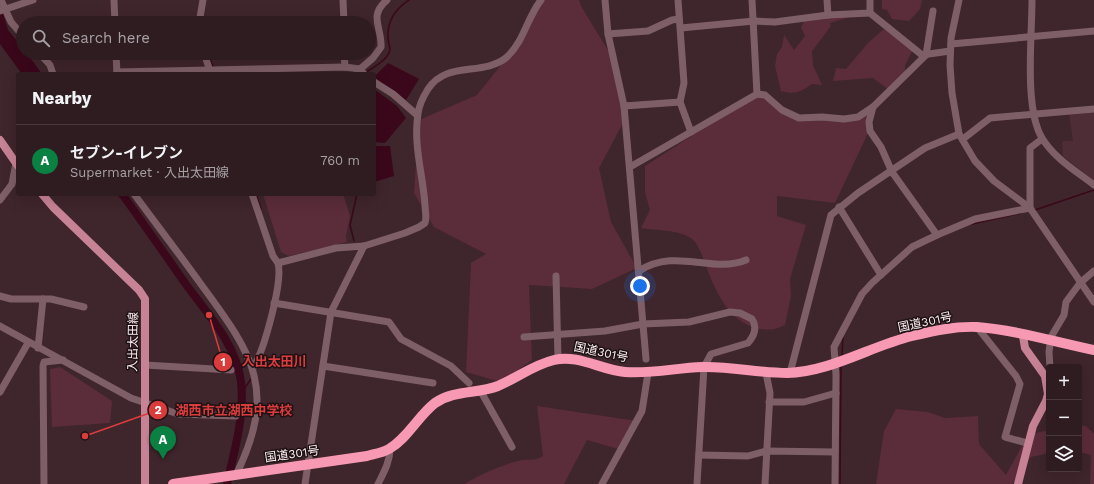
<!DOCTYPE html>
<meta charset="utf-8">
<style>
:root{--surface:#2f1c21;--page:#3b292e;--text:#f1f3f6;--muted:#a7a1a5;--line:#4a3a3f;--accent:#0b8043}
body{margin:0;font-family:"Work Sans","Noto Sans JP",sans-serif;background:var(--page);color:var(--text)}
.controls{position:absolute;right:12px;bottom:12px;display:grid;overflow:hidden;border-radius:4px;box-shadow:0 4px 16px #0002}
.controls button{width:36px;height:36px;display:grid;place-items:center;padding:0;border:0;border-bottom:1px solid var(--line);background:var(--surface);color:var(--text);font:20px sans-serif}
.you{position:absolute;left:640px;top:286px;width:14px;height:14px;margin:-10px;border:3px solid #fff;border-radius:50%;background:#1a73e8;box-shadow:0 0 0 6px #1a73e833}
.badge{display:grid;place-items:center;width:26px;height:26px;border-radius:50%;background:var(--accent);color:#fff;font-size:13px;font-weight:700}
.pin{position:absolute;translate:-50% -33px;filter:drop-shadow(0 1px 2px #0008)}
.pin::after{content:'';position:absolute;top:21px;width:14px;height:12px;background:inherit;clip-path:polygon(0 0,100% 0,50% 100%)}
.list{margin:0;padding:0;list-style:none}
h2{display:flex;justify-content:space-between;align-items:center;height:52px;margin:0;padding:0 16px;font-size:17px}
h2 small{font-size:13px;font-weight:400;color:var(--muted)}
.list li{display:grid;grid-template-columns:26px 1fr auto;gap:12px;align-items:center;box-sizing:border-box;height:72px;padding:0 16px;border-top:1px solid var(--line)}
.list b{display:block;font-size:15px;white-space:nowrap}
.list p{margin:0;font-size:13px;white-space:nowrap;color:var(--muted)}
.list em{font-size:13px;font-style:normal;color:var(--muted)}
.icon{flex:none;width:22px;height:22px;fill:none;stroke:currentColor;stroke-width:2;stroke-linecap:round;stroke-linejoin:round}
.map{position:relative;flex:none;width:1094px;height:484px;overflow:hidden}
.search{position:absolute;background:var(--surface);box-shadow:0 4px 16px #0002;left:16px;top:16px;width:360px;height:44px;display:flex;align-items:center;gap:10px;box-sizing:border-box;padding:0 14px;border-radius:22px;color:var(--muted);font-size:15px}
.panel{position:absolute;background:var(--surface);box-shadow:0 4px 16px #0002;left:16px;top:72px;width:360px;height:124px;border-radius:4px}
.map>svg:first-child{display:block}
</style>
<div class="map">
<svg width="1094" height="484" viewBox="0 0 1094 484">
<rect width="100%" height="100%" fill="#3f252c"/>
<!-- built -->
<polygon fill="#4e2d36" points="1094,111 1094,181 1063,156 1062,141 1073,141 1069,113"/>
<!-- green -->
<g fill="#5b2c3a">
<polygon points="539,0 579,0 581,6 617,65 623,123 599,168 611,222 637,268 592,289 529,285 532,360 501,382 466,372 471,263 486,254 434,227 414,193 419,120 477,95 517,45"/>
<polygon points="882,0 922,0 920,9 909,21 892,19 887,10 882,9"/>
<path d="M860,14l-30,9 1,3 -19,25 1,14 9,20 -10,-1c-12,8 -17,11 -31,7l-6,-25 2,-12 5,-7 2,-12 10,15 11,-14 -4,-9 5,-9z"/>
<polygon points="884,29 913,50 905,65 905,74 889,90 873,78 833,81 836,68 846,69 868,43"/>
<path d="M757,94l36,23 58,2 21,-7 -3,19 -34,72 -58,-7v20l29,9 -16,54 1,17 -6,29c-9,5 -19,6 -29,3 -27,-7 -41,-37 -50,-62 -3,-8 -7,-21 -14,-27 -14,-10 -35,-8 -51,-11l9,-18 -5,-18v-26z"/>
<polygon points="263,194 343,194 350,216 346,236 347,242 289,256 281,252"/>
<polygon points="60,367 112,401 110,423 52,427 50,369"/>
<path d="M537,406l100,15 -12,30 -38,-11 -23,44h-100c17,-10 39,-20 58,-24 9,-1 13,1 21,-4z"/>
<polygon points="896,409 928,412 945,418 978,416 979,444 1006,475 1028,435 1049,430 1049,453 1031,457 1012,484 876,484 884,431"/>
<polygon points="1079,425 1086,426 1094,434 1094,484 1090,484 1091,455 1079,452"/>
</g>
<!-- water -->
<g fill="#3b071b">
<polygon points="0,4 8,30 23,48 23,53 27,53 42,74 22,74 0,44"/>
<polygon points="388,63 419,79 406,100 374,77"/>
<polygon points="374,89 397,106 406,118 385,143 374,142"/>
<polygon points="374,146 390,146 394,176 374,182"/>
</g>
<g fill="none" stroke-linecap="round" stroke-linejoin="round">
<!-- stream -->
<g stroke="#3b071b" stroke-width="1.5">
<polyline points="208,53 213,67"/>
<path d="M365,73c7,-5 23,-13 25,-23 0,-4 -2,-8 -2,-12 -1,-17 7,-29 21,-38"/>
<polyline points="256,194 261,209"/>
<polyline points="1035,210 1094,190"/>
<polyline points="972,224 1021,213"/>
<polyline points="354,241 350,225 357,194"/>
<polyline points="842,355 843,337"/>
<polyline points="242,392 251,379"/>
<polyline points="840,484 841,366"/>
</g>
<!-- river -->
<path stroke="#3b071b" stroke-width="8" d="M122,194c21,29 42,59 63,89 21,29 52,62 56,99 4,35 -7,69 -14,102"/>
<!-- minor -->
<g stroke="#7e5f67" stroke-width="7">
<polyline points="1,0 11,22 23,36"/>
<polyline points="114,0 115,23"/>
<polyline points="343,0 344,23"/>
<polyline points="605,0 608,34 624,106 646,359"/>
<polyline points="678,0 684,83 680,102 691,132"/>
<polyline points="752,0 757,94"/>
<polyline points="827,0 828,15"/>
<polyline points="959,0 951,38 950,65 952,93 959,134 975,161 994,181 1030,208 1094,302"/>
<path d="M1032,0c0,37 -8,108 10,138 12,20 34,33 52,47"/>
<polyline points="0,11 33,0"/>
<polyline points="870,13 922,55 950,51"/>
<polyline points="199,23 203,0"/>
<polyline points="681,28 754,21 775,22 828,15 870,13 870,0"/>
<polyline points="608,34 648,31 672,20 679,19"/>
<polyline points="951,44 1094,31"/>
<polyline points="39,53 50,65 53,74"/>
<polyline points="116,53 117,74"/>
<polyline points="204,53 211,74"/>
<polyline points="344,53 345,67"/>
<path d="M360,69l13,-11 8,-11c1,-20 -13,-31 6,-47"/>
<polyline points="117,72 345,67 360,69 364,74"/>
<polyline points="374,82 393,94 417,115"/>
<polyline points="624,106 680,102"/>
<polyline points="873,107 869,122 870,131 881,147 892,172 937,235"/>
<polyline points="963,139 990,118 1094,109"/>
<polyline points="630,167 757,94 765,95 782,110 799,118 822,117 844,119 858,117 873,107 926,55 933,11"/>
<path d="M134,194c23,31 46,61 69,93 51,69 74,104 33,188"/>
<polyline points="252,194 273,256 278,263"/>
<polyline points="0,200 12,184 16,163"/>
<polyline points="839,207 881,275"/>
<polyline points="1030,208 1030,148 1042,139"/>
<path d="M639,271c37,-24 73,3 107,-11"/>
<polyline points="556,276 558,359"/>
<polyline points="0,296 11,299 51,299 84,307"/>
<polyline points="274,303 389,322 401,339 451,366 469,383"/>
<polyline points="0,326 131,398 178,414 236,416"/>
<polyline points="977,327 1016,376 1020,384 1005,437 1027,443"/>
<path d="M524,337l81,-6 38,-7 46,-2 41,-10 10,1 12,6c6,9 2,17 -4,24l-37,11 -7,13 -7,117"/>
<polyline points="38,348 43,299"/>
<polyline points="145,365 231,370"/>
<polyline points="323,366 433,383"/>
<polyline points="1050,367 1049,352 1051,337 1064,315 1066,302 1080,283 1094,271"/>
<path d="M253,368c11,-17 30,-86 25,-105l58,-15 28,-2 41,-13 14,-6 6,-4c2,-6 0,-12 0,-18 -2,-30 -12,-61 -7,-91 1,-10 5,-17 10,-25 19,-29 55,-12 79,-32 17,-16 20,-39 34,-57"/>
<polyline points="790,373 831,215 858,193 925,148 959,134"/>
<polyline points="480,390 512,447"/>
<polyline points="0,392 28,343"/>
<polyline points="769,402 804,402 836,393"/>
<polyline points="699,455 748,456 766,451 835,452"/>
<polyline points="44,484 43,366 44,362 63,360"/>
<polyline points="305,484 331,312 364,246"/>
<path d="M378,484c6,-12 12,-22 12,-36"/>
<polyline points="602,484 642,411 648,373"/>
<polyline points="765,484 770,393 766,373"/>
<polyline points="835,484 836,375 834,347 862,294 872,283 912,247 937,235 975,219 1030,208"/>
</g>
<!-- major -->
<g stroke="#c78295" stroke-width="8">
<polyline points="0,140 18,166"/>
<polyline points="42,194 53,207 139,290 145,299 145,484"/>
<polyline points="1018,484 1033,426 1046,401 1048,394 1045,376 1025,348 1023,336"/>
</g>
<!-- highway -->
<path stroke="#f899b3" stroke-width="10" d="M173,484l194,-28c7,-2 15,-3 22,-7 19,-11 29,-33 46,-46 19,-13 42,-9 63,-17 19,-8 35,-21 56,-26 24,-6 47,10 71,12 26,2 51,-4 77,-5 28,-1 56,6 85,6 43,-1 84,-27 125,-37 21,-5 43,-10 65,-9 39,3 78,15 117,23"/>
</g>
<g text-anchor="middle" dominant-baseline="central" stroke-width="3" stroke-linejoin="round" paint-order="stroke">
<!-- street labels -->
<g font-size="12" fill="#feeff3" stroke="#1e1215">
<text transform="translate(925 322) rotate(-12)">国道301号</text>
<text transform="translate(133 342) rotate(-89)">入出太田線</text>
<text transform="translate(601 352) rotate(12)">国道301号</text>
<text transform="translate(292 454) rotate(-8)">国道301号</text>
</g>
</g>
<!-- callouts -->
<path fill="none" stroke="#da3c3c" stroke-width="1.5" d="M209 315L223 362M85 436L158 410"/>
<g fill="#da3c3c" stroke="#1e1215" stroke-width="1.5">
<circle cx="209" cy="315" r="4"/>
<circle cx="85" cy="436" r="4"/>
<circle cx="223" cy="362" r="10"/>
<circle cx="158" cy="410" r="10"/>
</g>
<g font-size="12" text-anchor="middle" font-weight="bold" fill="#fff">
<text x="223" y="366">1</text>
<text x="158" y="414">2</text>
</g>
<g font-size="13" text-anchor="middle" font-weight="bold" fill="#da3c3c" stroke="#1e1215" stroke-width="3" stroke-linejoin="round" paint-order="stroke">
<text x="274" y="366">入出太田川</text>
<text x="234" y="415">湖西市立湖西中学校</text>
</g>
</svg>
<div class="controls">
<button>+</button>
<button>−</button>
<button><svg class="icon" aria-label="layers" viewBox="0 0 24 24"><path d="M12 4l9 5-9 5-9-5zM3 14l9 5 9-5"/></svg></button>
</div>
<div class="you"></div>
<div class="pin badge" style="left:163px;top:459px">A</div>
<div class="search"><svg class="icon" aria-label="search" viewBox="0 0 24 24"><circle cx="10" cy="10" r="6"/><path d="M15 15l6 6"/></svg>Search here</div>
<section class="panel">
<h2>Nearby<small></small></h2>
<ul class="list">
<li><span class="badge">A</span><div><b>セブン-イレブン</b><p>Supermarket · 入出太田線</p></div><em>760 m</em></li>
</ul>
</section>
</div>
